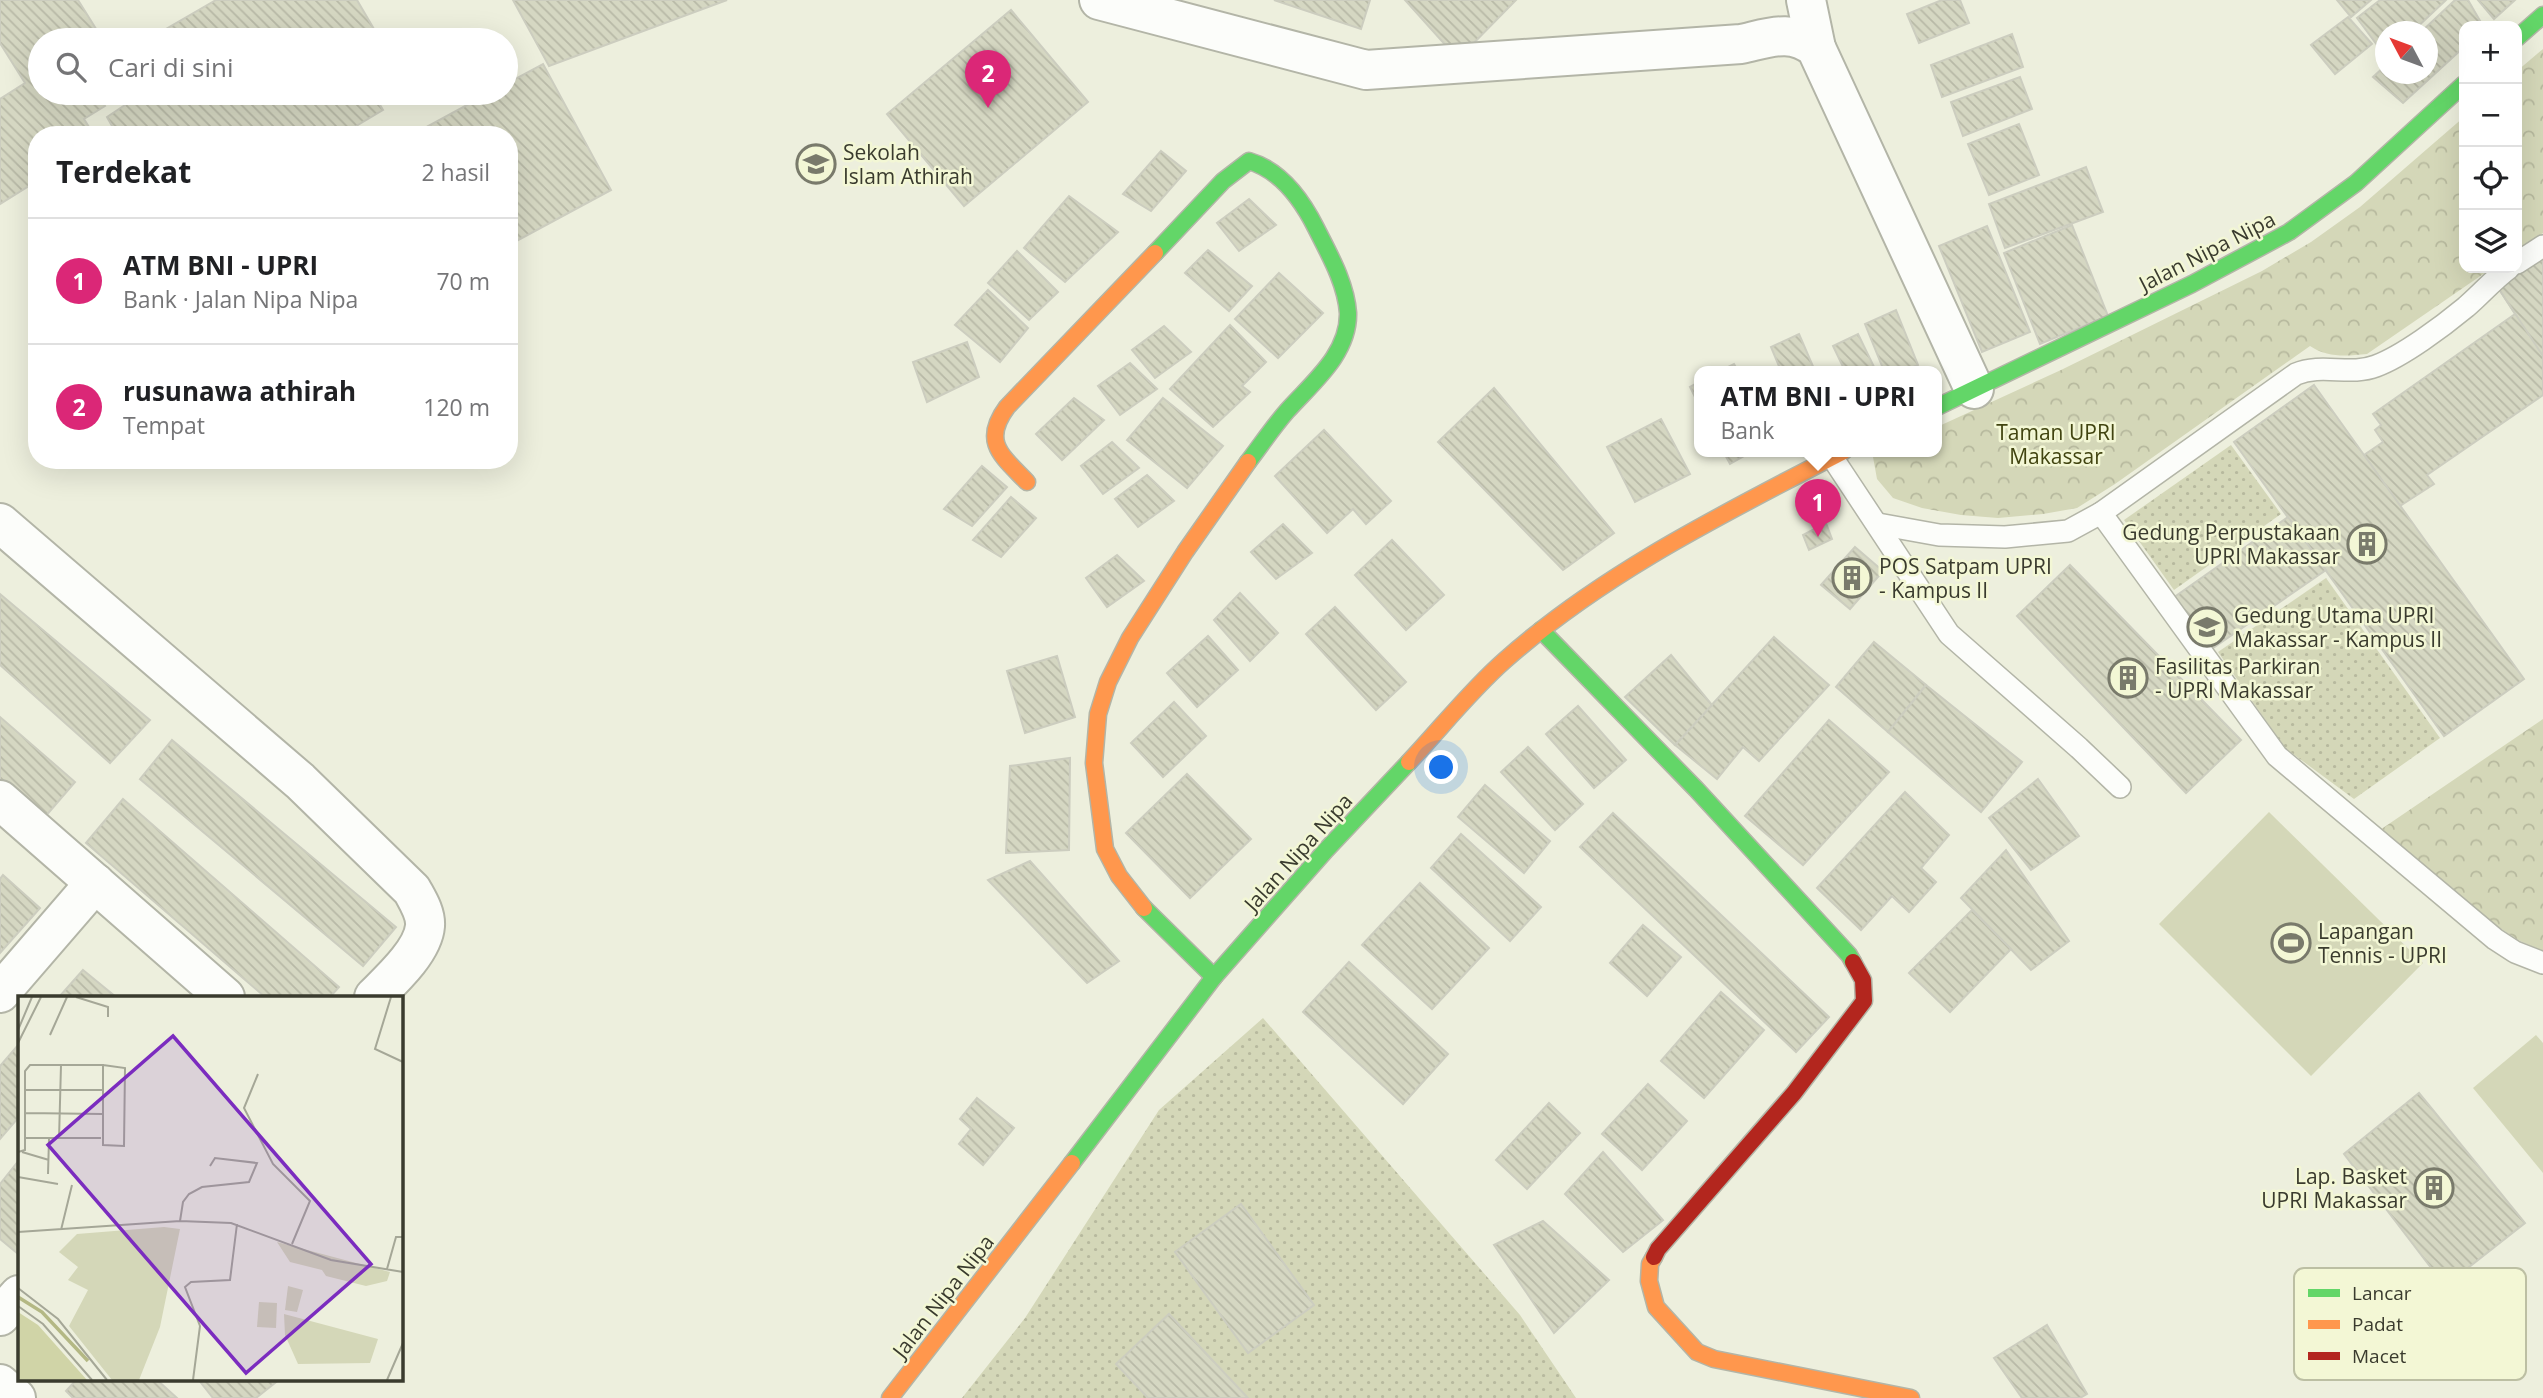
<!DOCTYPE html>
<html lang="id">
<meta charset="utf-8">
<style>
:root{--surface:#fff;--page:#f2f2f2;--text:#202124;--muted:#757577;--line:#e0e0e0;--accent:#db2777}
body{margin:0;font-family:"Open Sans",sans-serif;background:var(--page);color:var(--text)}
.controls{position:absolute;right:21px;top:21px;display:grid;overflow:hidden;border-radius:14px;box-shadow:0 7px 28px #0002}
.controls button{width:63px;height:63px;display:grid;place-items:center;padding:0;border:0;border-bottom:2px solid var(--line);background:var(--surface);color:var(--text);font:35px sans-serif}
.compass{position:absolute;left:2375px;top:21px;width:63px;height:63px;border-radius:50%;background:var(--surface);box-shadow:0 7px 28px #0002;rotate:311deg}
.you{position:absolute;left:1442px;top:768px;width:24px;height:24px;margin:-18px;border:5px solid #fff;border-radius:50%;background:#1a73e8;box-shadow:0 0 0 10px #1a73e833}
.badge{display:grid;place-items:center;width:46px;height:46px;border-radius:50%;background:var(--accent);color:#fff;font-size:23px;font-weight:700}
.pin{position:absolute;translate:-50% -58px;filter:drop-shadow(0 2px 4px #0008)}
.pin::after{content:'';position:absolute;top:37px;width:24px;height:21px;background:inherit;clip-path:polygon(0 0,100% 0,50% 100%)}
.popup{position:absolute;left:1694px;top:366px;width:248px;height:91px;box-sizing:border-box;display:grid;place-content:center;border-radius:14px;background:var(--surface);filter:drop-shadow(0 2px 5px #0005);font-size:23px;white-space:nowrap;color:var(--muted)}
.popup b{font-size:26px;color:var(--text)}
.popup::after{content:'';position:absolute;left:50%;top:100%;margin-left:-14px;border:14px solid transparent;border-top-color:var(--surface)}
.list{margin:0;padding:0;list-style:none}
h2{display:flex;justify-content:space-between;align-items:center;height:91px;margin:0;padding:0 28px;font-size:30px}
h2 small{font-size:23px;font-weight:400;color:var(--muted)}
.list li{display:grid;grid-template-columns:46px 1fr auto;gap:21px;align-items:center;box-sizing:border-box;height:126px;padding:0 28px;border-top:2px solid var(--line)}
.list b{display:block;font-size:26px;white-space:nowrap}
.list p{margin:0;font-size:23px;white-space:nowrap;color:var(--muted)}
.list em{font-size:23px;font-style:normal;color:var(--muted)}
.icon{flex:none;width:38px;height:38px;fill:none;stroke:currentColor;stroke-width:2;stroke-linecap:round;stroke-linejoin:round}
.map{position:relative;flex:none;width:2543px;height:1398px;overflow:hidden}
.search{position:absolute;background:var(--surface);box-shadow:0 7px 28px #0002;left:28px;top:28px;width:490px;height:77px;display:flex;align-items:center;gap:18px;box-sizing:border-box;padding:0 24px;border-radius:38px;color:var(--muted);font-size:26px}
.panel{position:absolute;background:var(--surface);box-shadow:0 7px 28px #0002;left:28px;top:126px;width:490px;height:343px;border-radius:28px}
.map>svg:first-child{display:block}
</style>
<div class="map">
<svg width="2543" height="1398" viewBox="0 0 2543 1398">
<defs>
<pattern id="grass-dots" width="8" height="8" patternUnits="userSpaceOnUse" patternTransform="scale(1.75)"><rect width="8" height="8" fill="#d4d7b8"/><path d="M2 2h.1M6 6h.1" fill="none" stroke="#b7b99e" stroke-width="1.8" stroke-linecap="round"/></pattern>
<pattern id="park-crowns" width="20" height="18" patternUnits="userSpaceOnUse" patternTransform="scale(1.75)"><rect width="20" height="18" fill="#d4d7b8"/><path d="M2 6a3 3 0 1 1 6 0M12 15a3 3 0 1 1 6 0" fill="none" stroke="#b7b99e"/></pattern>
<pattern id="building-back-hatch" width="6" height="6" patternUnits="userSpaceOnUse" patternTransform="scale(1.75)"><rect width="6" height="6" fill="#d5d7c2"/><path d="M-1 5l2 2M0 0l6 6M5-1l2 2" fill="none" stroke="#b8b9a7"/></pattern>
</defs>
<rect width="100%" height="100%" fill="#edefdd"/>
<!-- grass -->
<g fill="url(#grass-dots)">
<polygon points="2231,445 2281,514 2174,590 2124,520"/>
<polygon points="2326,578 2440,738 2354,799 2285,748 2218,652"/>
<polygon points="1263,1018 1520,1315 1576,1398 962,1398 1025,1318 1159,1110"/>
</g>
<!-- park -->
<g fill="url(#park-crowns)">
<polygon points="2543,49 2543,233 2517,251 2517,71"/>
<path d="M2464,117v151h28l-125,86c-21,2 -39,4 -57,-8l-195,138 -38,24 -34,6 -45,4 -37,-3 -39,-7 -29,-10 -16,-19 -4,-22 12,-6h52v-24l124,-57 201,-99 49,-29 49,-35z"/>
<polygon points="2543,719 2543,951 2518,940 2497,926 2380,830"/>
</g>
<!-- pitch -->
<g fill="#d4d7b8">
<polygon points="2269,812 2423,963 2311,1076 2159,924"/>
<polygon points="2536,1035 2543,1043 2543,1173 2473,1088"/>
</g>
<!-- building -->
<g fill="url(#building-back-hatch)" stroke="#cccdbf" stroke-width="2">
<polygon points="0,0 78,0 103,40 40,40 40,93 97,93 105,106 84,119 94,135 37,135 37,181 0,204 0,99 25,83 0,43"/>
<polygon points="216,0 357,0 378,36 371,40 147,40"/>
<polygon points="513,0 727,0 549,66"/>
<polygon points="1274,0 1370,0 1361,29"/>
<polygon points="1405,0 1516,0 1458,59"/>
<polygon points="1942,0 1960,0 1969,23 1919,43 1907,14"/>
<polygon points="2337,0 2371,0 2351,17"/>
<polygon points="2380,0 2446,0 2412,32 2386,32 2386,57 2357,18"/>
<polygon points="2455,0 2468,0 2483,26 2464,26 2464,47 2403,103 2373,77 2386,65 2386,74 2428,74 2428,32 2421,32"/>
<polygon points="2478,0 2515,0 2494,19"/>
<polygon points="1011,10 1088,102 964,206 887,114"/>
<polygon points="2348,17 2372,44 2335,74 2311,45"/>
<polygon points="2012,34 2023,67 1942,97 1931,65"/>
<polygon points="543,64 611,190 509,245 509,135 419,135 417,132 489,93 506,93 506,84"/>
<polygon points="2020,77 2032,109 1963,136 1951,102"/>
<polygon points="143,93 373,93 383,110 341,135 117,135 107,117"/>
<polygon points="2019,124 2039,175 1989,195 1968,144"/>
<polygon points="1161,151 1186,171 1151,211 1123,194"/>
<polygon points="2086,167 2103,212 2005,248 1989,204"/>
<polygon points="1069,196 1118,232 1065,282 1024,248"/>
<polygon points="1249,199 1276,225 1239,251 1217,223"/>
<polygon points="2072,225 2108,316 2040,344 2004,253"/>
<polygon points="1987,226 2030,332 1982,352 1939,246"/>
<polygon points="1208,250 1252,286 1229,311 1185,273"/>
<polygon points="1017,251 1058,292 1029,320 988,283"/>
<polygon points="2543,255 2543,395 2427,475 2434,484 2400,506 2364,455 2383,442 2375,430 2381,425 2373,414 2515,314 2497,286"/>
<polygon points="2543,255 2543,356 2497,286"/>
<polygon points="1279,273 1323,313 1278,358 1235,319"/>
<polygon points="988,290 1028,328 1000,362 955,325"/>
<polygon points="1896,310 1918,365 1904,371 1884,371 1865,324"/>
<polygon points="1230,325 1266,362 1242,386 1250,392 1213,427 1170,389"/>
<polygon points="1164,326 1191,352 1155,378 1132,350"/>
<polygon points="1799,334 1815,371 1781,371 1771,347"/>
<polygon points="1858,334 1876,371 1845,371 1833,346"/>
<polygon points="967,342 979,377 927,402 913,362"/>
<polygon points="1130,363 1157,389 1120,415 1098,386"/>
<polygon points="1734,364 1738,371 1720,371"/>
<polygon points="1699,382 1699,405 1690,387"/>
<polygon points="2314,385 2524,679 2444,736 2234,442"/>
<polygon points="1494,388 1614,533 1563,570 1438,442"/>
<polygon points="1074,398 1104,420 1062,460 1036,434"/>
<polygon points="1163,398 1223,446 1187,488 1127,440"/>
<polygon points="1661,419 1690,474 1635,502 1607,447"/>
<polygon points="1324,430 1391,501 1366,524 1353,509 1327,533 1275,476"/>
<polygon points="1112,442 1139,468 1103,494 1081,466"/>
<polygon points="1723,451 1753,451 1730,464"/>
<polygon points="982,466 1007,487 972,526 944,509"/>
<polygon points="1147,475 1174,501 1138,527 1115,499"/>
<polygon points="1011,497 1036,518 1001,557 973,540"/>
<polygon points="2288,517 2326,570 2210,650 2173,598"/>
<polygon points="1826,523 1832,539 1809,550 1803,535"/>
<polygon points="1283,524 1312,553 1276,579 1251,552"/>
<polygon points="1392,540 1444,595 1406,630 1355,575"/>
<polygon points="1855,547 1883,571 1850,609 1821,585"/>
<polygon points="1117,555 1144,581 1107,607 1086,578"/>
<polygon points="2070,565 2241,740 2186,793 2017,616"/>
<polygon points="1240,593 1278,633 1250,661 1214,620"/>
<polygon points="0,594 150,720 110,763 0,665"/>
<polygon points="1335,607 1406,682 1376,710 1306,634"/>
<polygon points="1208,636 1238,670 1197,707 1167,673"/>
<polygon points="1774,637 1829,685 1759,761 1743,747 1717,779 1675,745"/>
<polygon points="1874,642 1926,685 1888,732 1836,687"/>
<polygon points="1671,655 1712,705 1675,745 1625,697"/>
<polygon points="1057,656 1075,717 1025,733 1007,671"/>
<polygon points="1926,685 2022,762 1981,812 1888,732"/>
<polygon points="1174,702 1206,736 1163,777 1131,743"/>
<polygon points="1578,706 1626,760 1594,788 1546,734"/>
<polygon points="0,717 75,782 44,818 0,779"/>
<polygon points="1829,720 1889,772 1803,865 1745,816"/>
<polygon points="172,740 396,927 363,966 140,779"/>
<polygon points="1528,747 1583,804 1555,830 1501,772"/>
<polygon points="1070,758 1069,850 1006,853 1010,766"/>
<polygon points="1187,774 1251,839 1190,898 1126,833"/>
<polygon points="2038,779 2079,836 2031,870 1989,818"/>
<polygon points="1485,785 1550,841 1524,873 1458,817"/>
<polygon points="1905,792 1949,835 1921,868 1936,882 1909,912 1892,896 1861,930 1817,888"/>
<polygon points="123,799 339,987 330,997 265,997 86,843"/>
<polygon points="1613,813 1829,1017 1796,1052 1580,847"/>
<polygon points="1461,834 1541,907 1510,941 1431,868"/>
<polygon points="2006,850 2069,941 2031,970 1961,898"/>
<polygon points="1030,861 1119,961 1087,983 988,880"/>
<polygon points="3,875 40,908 0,953 0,879"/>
<polygon points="1420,883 1489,948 1432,1009 1362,945"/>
<polygon points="1972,910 2011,949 1950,1012 1909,973"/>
<polygon points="1643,925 1681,957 1647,996 1610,963"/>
<polygon points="1349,962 1448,1054 1403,1104 1303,1012"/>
<polygon points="83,970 116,997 59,997"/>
<polygon points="1721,992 1764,1030 1704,1098 1661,1061"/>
<polygon points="19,1044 19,1117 0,1139 0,1066"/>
<polygon points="1648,1084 1687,1121 1642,1170 1602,1134"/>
<polygon points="2419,1093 2525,1223 2445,1286 2344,1154"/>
<polygon points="977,1098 1014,1128 983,1165 959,1144 971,1129 960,1119"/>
<polygon points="1549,1103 1580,1133 1527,1189 1496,1160"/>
<polygon points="1603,1152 1663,1220 1623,1252 1565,1194"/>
<polygon points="19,1160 19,1250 17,1253 0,1239 0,1184"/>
<polygon points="1241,1204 1314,1305 1248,1353 1175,1252"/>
<polygon points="1543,1221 1609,1280 1554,1333 1494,1245"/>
<polygon points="1169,1314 1248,1398 1148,1398 1116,1364"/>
<polygon points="2047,1325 2087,1394 2080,1398 2022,1398 1994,1358"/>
<polygon points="77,1379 156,1379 177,1398 73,1398 66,1391"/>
<polygon points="198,1379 280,1379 256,1398 213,1398"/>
</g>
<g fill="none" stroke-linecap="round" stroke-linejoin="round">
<!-- lane casing -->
<g stroke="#b3b5a7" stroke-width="24">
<g id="lane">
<polyline points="2517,263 2543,246"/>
<polyline points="1832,457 1949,634 2079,748 2120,787"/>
<polyline points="2101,513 2277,756 2495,939 2515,952 2543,963"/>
<path d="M1878,524l61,11 66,2 63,-6 33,-18 195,-139c26,-11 54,2 80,-8 27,-10 67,-40 90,-59 15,-13 27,-27 43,-39"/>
</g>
</g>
<!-- street casing -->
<g stroke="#b3b5a7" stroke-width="42">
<g id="street">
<path d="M1099,0l267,70 375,-26c28,-6 50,-16 75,4l158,341"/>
<polyline points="1806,0 1816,48"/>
<path d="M0,523l300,258 112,109c6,11 14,23 13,36 -2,25 -34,54 -51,71"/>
<polyline points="0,800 225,997"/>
<polyline points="0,993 95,883"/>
<polyline points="0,1316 19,1295"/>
<polyline points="0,1384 16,1398"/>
</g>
</g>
<!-- fast casing -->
<g stroke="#b3b5a7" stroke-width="19">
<g id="fast">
<polyline points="2517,38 2543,15"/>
<path d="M1155,253l68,-72 26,-20c31,9 53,39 67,67 13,26 30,55 32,85 1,41 -36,70 -61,98 -14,16 -26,34 -39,51"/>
<polyline points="1937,407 2192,284 2289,232 2356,183 2464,84"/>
<polyline points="1541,630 1696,789 1849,955 1853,962"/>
<polyline points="1144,908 1214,977"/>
<polyline points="1072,1163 1214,977 1326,850 1409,762"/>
</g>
</g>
<!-- slow casing -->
<g stroke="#b3b5a7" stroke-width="19">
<g id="slow">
<path d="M1027,482c-25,-26 -46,-40 -20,-75l148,-154"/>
<path d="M1409,762c32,-34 61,-71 95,-101 100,-89 223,-149 340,-210"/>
<polyline points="1144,908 1119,876 1105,849 1094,763 1098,714 1108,682 1130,638 1185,552 1248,462"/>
<polyline points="1654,1257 1650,1264 1649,1281 1656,1307 1697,1352 1714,1359 1911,1398"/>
<polyline points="890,1398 1072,1163"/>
</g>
</g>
<!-- jam casing -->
<g stroke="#b3b5a7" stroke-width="19">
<polyline id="jam" points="1654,1257 1658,1249 1794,1093 1864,1001 1863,980 1853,962"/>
</g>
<!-- lane -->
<use href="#lane" stroke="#fcfdfa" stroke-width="21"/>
<!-- street -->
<use href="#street" stroke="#fcfdfa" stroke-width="38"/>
<!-- fast -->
<use href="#fast" stroke="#63d668" stroke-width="16"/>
<!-- slow -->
<use href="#slow" stroke="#ff974d" stroke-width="16"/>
<!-- jam -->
<use href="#jam" stroke="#b3261e" stroke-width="16"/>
</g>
<!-- icons -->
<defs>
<g id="school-ring" transform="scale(2.0125)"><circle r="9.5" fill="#f3f7d5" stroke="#797a6b" stroke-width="1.5"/><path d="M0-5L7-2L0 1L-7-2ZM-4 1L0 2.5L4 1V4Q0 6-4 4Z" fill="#797a6b"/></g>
<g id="building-ring" transform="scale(2.0125)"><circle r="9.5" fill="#f3f7d5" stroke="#797a6b" stroke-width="1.5"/><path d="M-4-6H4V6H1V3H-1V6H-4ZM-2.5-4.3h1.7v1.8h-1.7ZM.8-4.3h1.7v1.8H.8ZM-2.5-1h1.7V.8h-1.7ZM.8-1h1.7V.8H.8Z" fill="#797a6b"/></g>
<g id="university-ring" transform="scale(2.0125)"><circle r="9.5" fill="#f3f7d5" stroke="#797a6b" stroke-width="1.5"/><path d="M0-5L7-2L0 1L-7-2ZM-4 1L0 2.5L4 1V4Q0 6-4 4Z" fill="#797a6b"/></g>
<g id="stadium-ring" transform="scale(2.0125)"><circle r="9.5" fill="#f3f7d5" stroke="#797a6b" stroke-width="1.5"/><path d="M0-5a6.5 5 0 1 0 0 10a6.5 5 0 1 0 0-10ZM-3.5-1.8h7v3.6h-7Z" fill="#797a6b"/></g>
</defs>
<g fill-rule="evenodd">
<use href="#school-ring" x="816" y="164"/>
<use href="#building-ring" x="2367" y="544"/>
<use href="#building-ring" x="1852" y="578"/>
<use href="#university-ring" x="2207" y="627"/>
<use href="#building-ring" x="2128" y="678"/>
<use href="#stadium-ring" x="2291" y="943"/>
<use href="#building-ring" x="2434" y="1188"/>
</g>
<g text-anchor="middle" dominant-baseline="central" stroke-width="5" stroke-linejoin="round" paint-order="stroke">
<!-- poi labels -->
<g font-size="21" fill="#3a3b2e" stroke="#f3f7d5" text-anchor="start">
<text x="843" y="152">Sekolah<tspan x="843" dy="24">Islam Athirah</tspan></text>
<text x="2340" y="532" text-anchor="end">Gedung Perpustakaan<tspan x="2340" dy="24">UPRI Makassar</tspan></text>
<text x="1879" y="566">POS Satpam UPRI<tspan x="1879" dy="24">- Kampus II</tspan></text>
<text x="2234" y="615">Gedung Utama UPRI<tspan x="2234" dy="24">Makassar - Kampus II</tspan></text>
<text x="2155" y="666">Fasilitas Parkiran<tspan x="2155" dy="24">- UPRI Makassar</tspan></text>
<text x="2318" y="931">Lapangan<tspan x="2318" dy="24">Tennis - UPRI</tspan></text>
<text x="2407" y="1176" text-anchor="end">Lap. Basket<tspan x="2407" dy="24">UPRI Makassar</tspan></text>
</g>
<!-- street labels -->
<g font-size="21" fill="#3a3b2e" stroke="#f3f7d5">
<text transform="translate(2207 251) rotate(-27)">Jalan Nipa Nipa</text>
<text transform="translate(1298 852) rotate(-48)">Jalan Nipa Nipa</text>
<text transform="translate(943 1296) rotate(-52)">Jalan Nipa Nipa</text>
</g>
<!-- park labels -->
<g font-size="21" fill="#414410" stroke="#f3f7d5">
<text x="2056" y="432">Taman UPRI<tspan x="2056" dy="24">Makassar</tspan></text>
</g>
</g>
<!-- overview -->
<g transform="translate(18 996)">
<rect width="385" height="385" fill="#edefdd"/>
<path d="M146,231l16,2 -20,98 -21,53h-27l-43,-54 19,-36 -20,-10 10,-13 -19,-15 18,-18zM270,290l15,4 -6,22 -12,-2z" fill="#d4d7b8"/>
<path d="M0,316l20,13 49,55h-69z" fill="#d0d4a7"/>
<path d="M259,246l113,30 -3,9 -21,5 -40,-10 -4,-6 -32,-8zM266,318l94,25 -8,24 -72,1 -13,-29z" fill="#d4d7b8"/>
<path d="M241,306l18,1 -1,25 -19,-1z" fill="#d4d7b8"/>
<path fill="none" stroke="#b4b884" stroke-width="3.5" d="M0,301l24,15 46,49"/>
<path fill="none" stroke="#a5a797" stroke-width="2" d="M58,1l32,10v10M373,1l-16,52 28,13M0,34l14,-33M32,39l17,-38M0,47l23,-46M240,78l-14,34 29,56 37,37 -18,43M7,94h77M7,117l77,1M7,142h76M41,143l2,-74M0,156l7,-2v-79l5,-6h73v80l21,1 1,-78 -22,-3M4,156l27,8M30,178l1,-35M0,181l40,7M162,225l3,-19 6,-8 13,-7 47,-5 8,-19 -42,-5 -5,8M43,234l11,-45M0,236l162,-11 51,2 100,37 72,12M369,273l9,-32h7M0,292l40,31 49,61M0,310l25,18 49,56M175,384l7,-54 -15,-39 6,-5 39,-2 7,-56M369,384l16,-37"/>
<path fill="#7b2cbf" fill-opacity="0.15" stroke="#7b2cbf" stroke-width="3.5" d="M155,40l198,228 -125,109 -198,-228z"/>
<rect width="385" height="385" fill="none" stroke="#3a3b2e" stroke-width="3.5"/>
</g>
<!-- legend -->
<rect x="2294" y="1268" width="232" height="112" rx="10" fill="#f3f7d5" stroke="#bcbfa3" stroke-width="2"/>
<rect x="2308" y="1289" width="32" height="8" fill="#63d668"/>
<rect x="2308" y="1320" width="32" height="9" fill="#ff974d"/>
<rect x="2308" y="1352" width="32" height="8" fill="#b3261e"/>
<g font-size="19" fill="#3a3b2e">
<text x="2352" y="1300">Lancar</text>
<text x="2352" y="1331">Padat</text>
<text x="2352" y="1363">Macet</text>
</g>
</svg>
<div class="controls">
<button>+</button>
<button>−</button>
<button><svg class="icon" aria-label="locate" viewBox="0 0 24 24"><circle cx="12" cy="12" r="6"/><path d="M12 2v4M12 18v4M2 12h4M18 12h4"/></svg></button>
<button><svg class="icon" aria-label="layers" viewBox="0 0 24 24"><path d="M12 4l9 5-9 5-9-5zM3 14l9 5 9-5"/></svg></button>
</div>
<svg class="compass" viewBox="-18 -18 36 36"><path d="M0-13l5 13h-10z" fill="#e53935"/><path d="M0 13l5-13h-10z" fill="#757577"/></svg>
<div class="you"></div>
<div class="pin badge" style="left:1818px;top:537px">1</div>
<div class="popup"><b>ATM BNI - UPRI</b>Bank</div>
<div class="pin badge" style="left:988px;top:108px">2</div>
<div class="search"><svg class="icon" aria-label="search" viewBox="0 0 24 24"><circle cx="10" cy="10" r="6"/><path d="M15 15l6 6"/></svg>Cari di sini</div>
<section class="panel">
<h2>Terdekat<small>2 hasil</small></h2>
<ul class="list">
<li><span class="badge">1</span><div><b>ATM BNI - UPRI</b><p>Bank · Jalan Nipa Nipa</p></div><em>70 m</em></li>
<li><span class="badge">2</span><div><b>rusunawa athirah</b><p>Tempat</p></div><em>120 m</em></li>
</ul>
</section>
</div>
